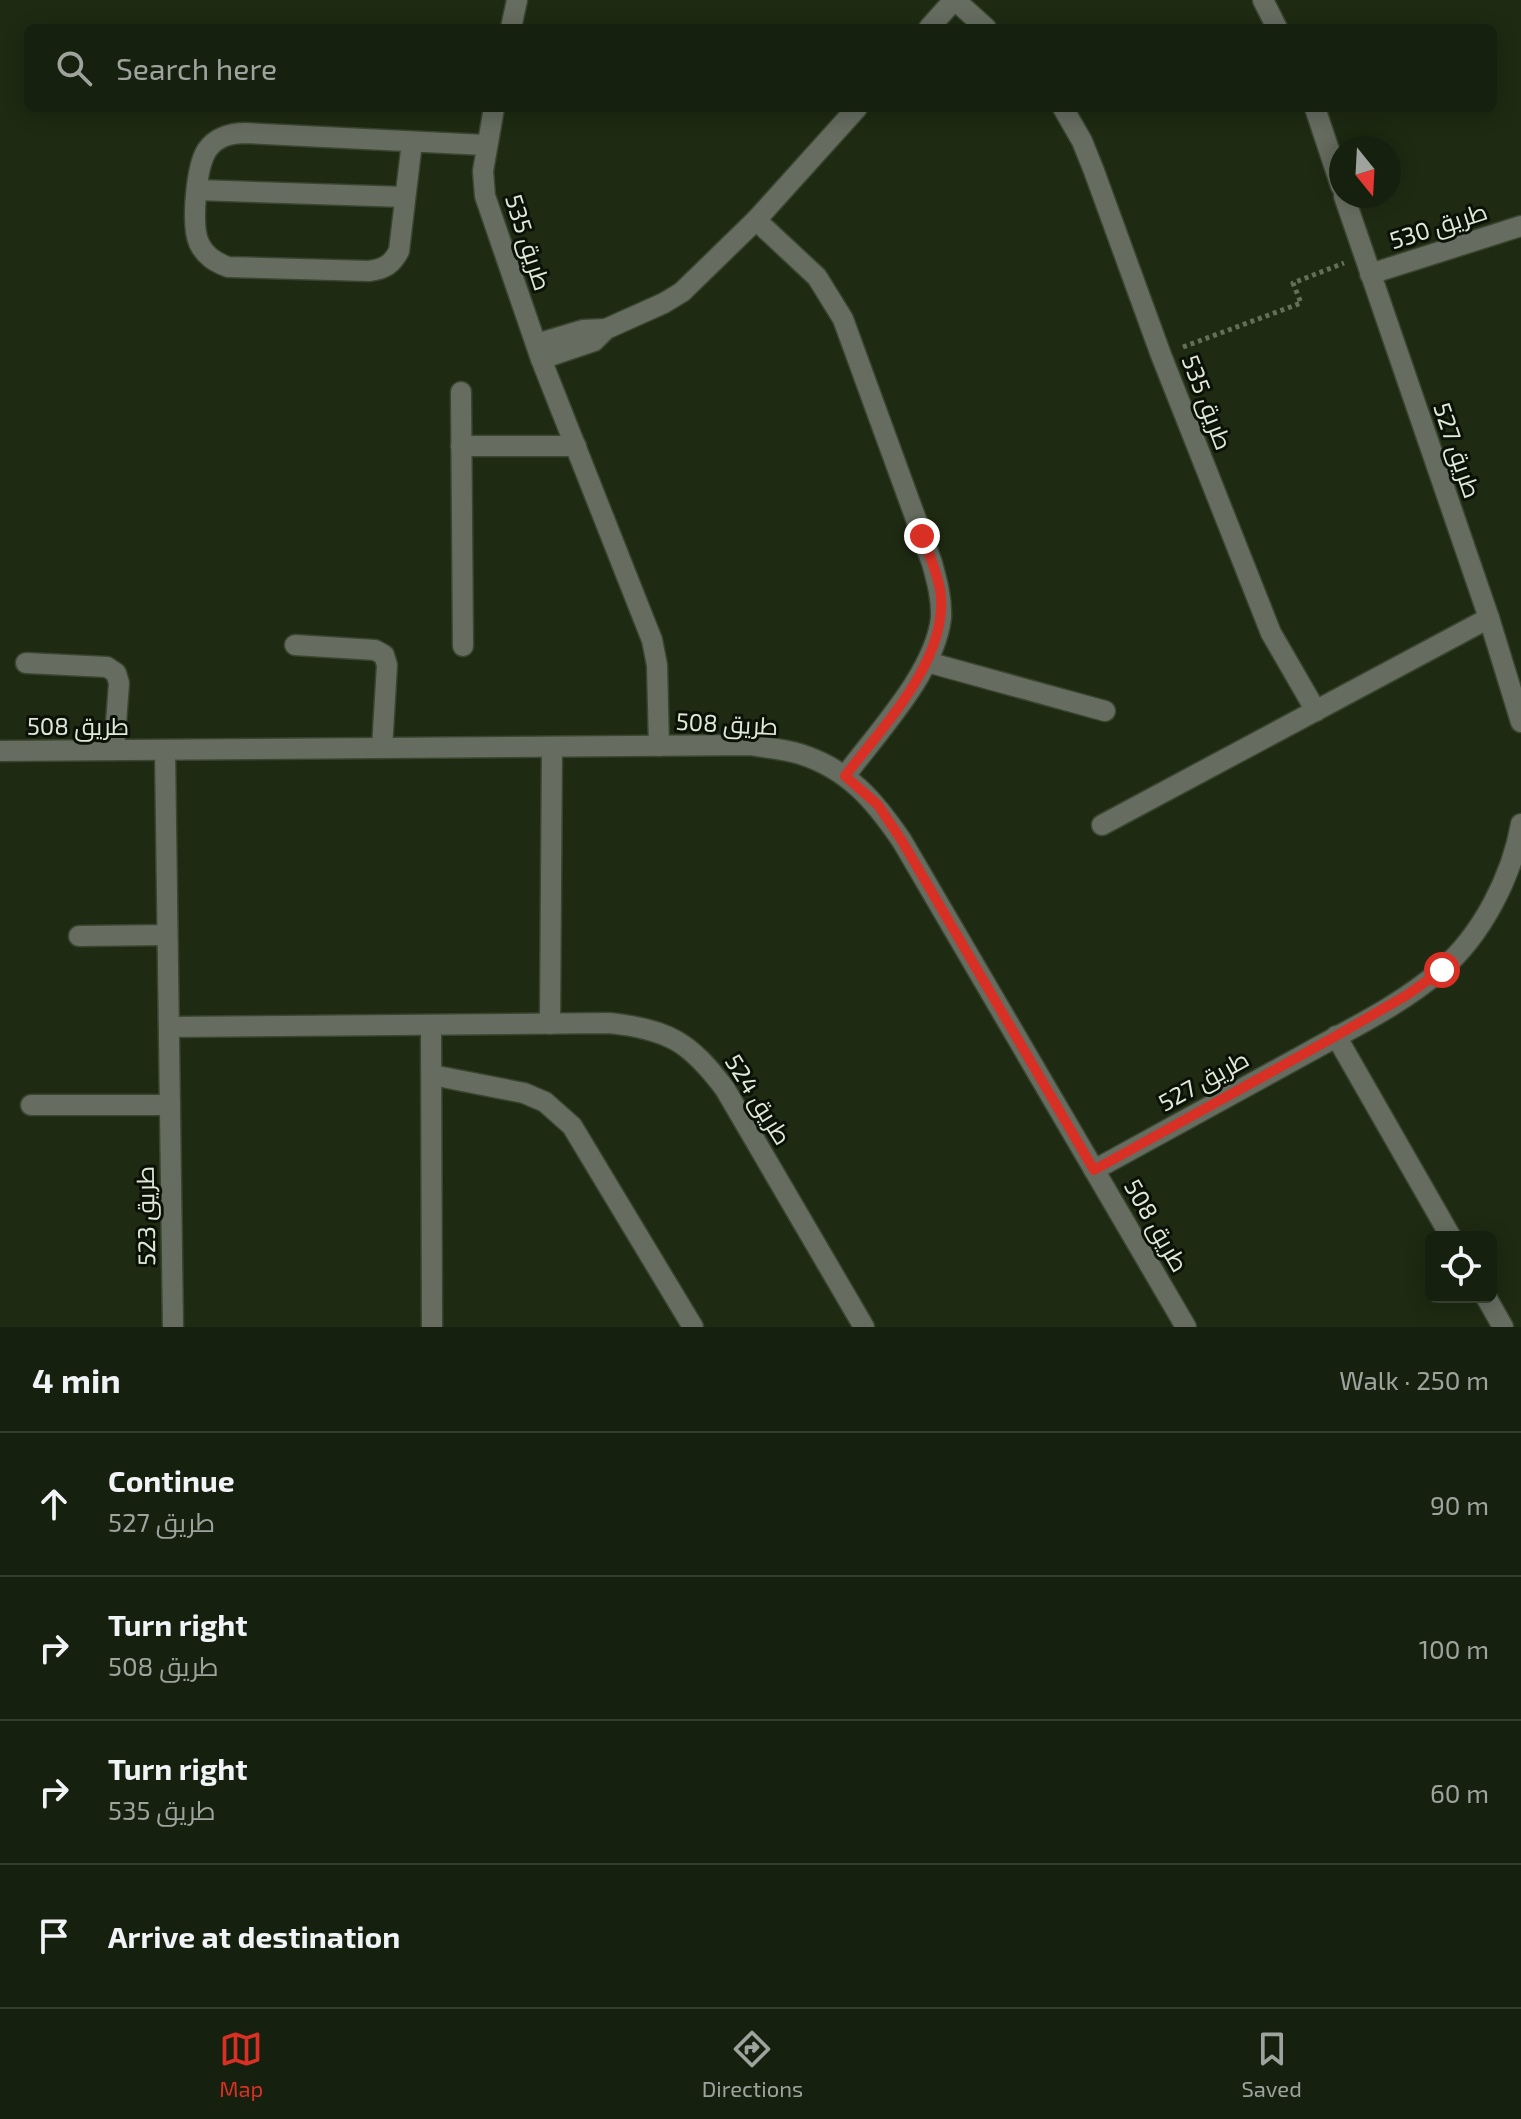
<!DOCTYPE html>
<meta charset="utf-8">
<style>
:root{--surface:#16200e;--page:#1f2817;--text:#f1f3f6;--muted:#9ea39e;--line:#353e2e;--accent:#d93025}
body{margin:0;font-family:"Exo 2",Cairo,sans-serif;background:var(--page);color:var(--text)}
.controls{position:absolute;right:24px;bottom:24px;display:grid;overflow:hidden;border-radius:12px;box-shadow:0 4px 20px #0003}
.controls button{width:72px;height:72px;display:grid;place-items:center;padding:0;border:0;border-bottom:2px solid var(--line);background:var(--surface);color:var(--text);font:40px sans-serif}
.compass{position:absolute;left:1329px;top:136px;width:72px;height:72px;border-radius:50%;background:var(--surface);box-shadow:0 4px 20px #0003;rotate:162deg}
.stop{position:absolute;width:24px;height:24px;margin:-18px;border:6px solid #d93025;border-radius:50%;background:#fff}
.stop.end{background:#d93025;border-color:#fff;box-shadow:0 2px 8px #0008}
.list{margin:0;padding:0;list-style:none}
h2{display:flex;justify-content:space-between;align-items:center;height:104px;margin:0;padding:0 32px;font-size:34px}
h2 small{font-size:26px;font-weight:400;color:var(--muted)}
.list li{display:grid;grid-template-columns:52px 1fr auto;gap:24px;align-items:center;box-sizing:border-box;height:144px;padding:0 32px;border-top:2px solid var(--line)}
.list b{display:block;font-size:30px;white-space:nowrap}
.list p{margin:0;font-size:26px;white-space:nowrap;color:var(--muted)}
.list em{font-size:26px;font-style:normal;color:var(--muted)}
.icon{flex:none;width:44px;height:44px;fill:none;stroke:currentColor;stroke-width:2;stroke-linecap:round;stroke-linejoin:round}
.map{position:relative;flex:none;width:1521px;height:1327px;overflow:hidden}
.search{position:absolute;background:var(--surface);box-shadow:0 4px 20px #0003;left:24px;right:24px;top:24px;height:88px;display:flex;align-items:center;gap:20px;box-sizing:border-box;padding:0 28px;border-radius:12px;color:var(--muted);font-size:30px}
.sheet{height:680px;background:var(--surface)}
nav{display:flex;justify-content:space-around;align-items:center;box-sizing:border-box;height:112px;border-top:2px solid var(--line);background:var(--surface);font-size:22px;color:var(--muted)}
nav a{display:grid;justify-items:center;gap:4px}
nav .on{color:var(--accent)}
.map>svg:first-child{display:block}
</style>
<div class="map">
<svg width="1521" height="1327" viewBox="0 0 1521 1327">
<rect width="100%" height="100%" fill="#1e2a12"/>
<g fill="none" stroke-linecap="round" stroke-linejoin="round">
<!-- minor casing -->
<g stroke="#39452e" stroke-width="23">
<g id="minor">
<polyline points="955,0 986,28"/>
<polyline points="1263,0 1277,28"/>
<polyline points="511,28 517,0"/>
<polyline points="929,28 954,0"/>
<polyline points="494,108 483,171 485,196 541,359 652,640 657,665 659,746"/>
<polyline points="1063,108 1082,141 1094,171 1161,355 1271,633 1316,711"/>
<polyline points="1315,108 1341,186"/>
<path d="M412,142l-13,109c-7,13 -14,18 -30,20l-141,-4c-13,-5 -23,-11 -29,-24 -8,-18 -3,-76 8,-93 10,-14 24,-17 39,-17l239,12"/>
<polyline points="197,190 405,197"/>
<polyline points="1344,196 1489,618 1521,722"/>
<path d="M756,220l61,57 26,42 89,244c5,18 10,36 9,55 -6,54 -64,115 -96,158"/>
<polyline points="1370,274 1521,226"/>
<polyline points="536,344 583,330 606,329"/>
<polyline points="541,359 594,341 606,329 664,303 682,292 756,220 857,108"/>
<polyline points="461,392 463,646"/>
<polyline points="461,446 576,446"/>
<polyline points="295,645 375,650 384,655 387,665 382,748"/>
<polyline points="927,662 1105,711"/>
<polyline points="26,663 107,667 116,673 119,683 114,750"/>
<polyline points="165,750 173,1327"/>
<path d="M0,751l750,-6c16,3 34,4 50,9 48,15 75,47 102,87l284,486"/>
<polyline points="1102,825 1489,618"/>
<polyline points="79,936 167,935"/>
<polyline points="550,1024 552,747"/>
<polyline points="431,1026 432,1327"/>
<path d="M169,1027l440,-4c59,6 81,19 116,66l139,238"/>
<polyline points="1336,1036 1451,1237"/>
<polyline points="432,1075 524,1093 545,1102 572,1126 693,1327"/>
<polyline points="31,1105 170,1105"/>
<path d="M1094,1170c71,-39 142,-78 213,-117 45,-25 95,-49 134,-83 41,-35 71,-94 80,-146"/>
<polyline points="1486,1297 1503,1327"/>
</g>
</g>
<!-- path -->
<polyline stroke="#646f59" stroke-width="5" stroke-dasharray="4 4" stroke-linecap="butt" points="1183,347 1301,303 1293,283 1344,263"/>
<!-- minor -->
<use href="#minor" stroke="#666c60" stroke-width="20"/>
</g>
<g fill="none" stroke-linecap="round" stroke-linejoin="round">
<!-- route -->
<path stroke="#d93025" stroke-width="10" d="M922,536c7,17 14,35 18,53 11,68 -56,136 -95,187l33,29 24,36 192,329 242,-134 71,-41 35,-25"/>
</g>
<g text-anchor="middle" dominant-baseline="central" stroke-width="6" stroke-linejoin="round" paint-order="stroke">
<!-- street labels -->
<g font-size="24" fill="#e0e9d9" stroke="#0b1107">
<text transform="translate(1438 225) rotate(-18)">طريق 530</text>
<text transform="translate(529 242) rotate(72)">طريق 535</text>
<text transform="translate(1208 402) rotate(69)">طريق 535</text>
<text transform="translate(1458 450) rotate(71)">طريق 527</text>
<text transform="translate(727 723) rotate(3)">طريق 508</text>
<text x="78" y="725">طريق 508</text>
<text transform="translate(1203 1080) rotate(-29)">طريق 527</text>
<text transform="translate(759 1099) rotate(58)">طريق 524</text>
<text transform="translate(145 1216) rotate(-91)">طريق 523</text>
<text transform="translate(1157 1225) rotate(60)">طريق 508</text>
</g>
</g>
</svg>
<div class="controls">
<button><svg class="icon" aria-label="locate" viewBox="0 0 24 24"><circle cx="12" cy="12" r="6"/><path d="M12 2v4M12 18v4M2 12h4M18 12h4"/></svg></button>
</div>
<svg class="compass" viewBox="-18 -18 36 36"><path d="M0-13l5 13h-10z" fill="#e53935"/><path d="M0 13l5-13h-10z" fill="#9ea39e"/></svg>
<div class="stop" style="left:1442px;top:970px"></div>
<div class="stop end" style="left:922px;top:536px"></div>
<div class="search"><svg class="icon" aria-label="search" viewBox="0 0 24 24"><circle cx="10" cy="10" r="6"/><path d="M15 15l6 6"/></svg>Search here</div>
</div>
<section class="sheet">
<h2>4 min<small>Walk · 250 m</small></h2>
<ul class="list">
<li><svg class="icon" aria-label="ahead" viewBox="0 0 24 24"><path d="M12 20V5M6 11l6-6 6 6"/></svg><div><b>Continue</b><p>طريق 527</p></div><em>90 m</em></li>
<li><svg class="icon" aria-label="right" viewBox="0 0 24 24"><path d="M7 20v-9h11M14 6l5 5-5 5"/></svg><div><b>Turn right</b><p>طريق 508</p></div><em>100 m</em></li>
<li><svg class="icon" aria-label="right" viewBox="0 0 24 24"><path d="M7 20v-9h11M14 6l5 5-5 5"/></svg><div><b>Turn right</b><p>طريق 535</p></div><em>60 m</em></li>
<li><svg class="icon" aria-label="arrive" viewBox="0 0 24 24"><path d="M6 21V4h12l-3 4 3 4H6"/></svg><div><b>Arrive at destination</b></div></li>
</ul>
</section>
<nav>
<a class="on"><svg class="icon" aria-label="map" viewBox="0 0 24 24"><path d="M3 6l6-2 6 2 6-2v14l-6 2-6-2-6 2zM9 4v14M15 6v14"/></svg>Map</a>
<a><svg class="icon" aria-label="directions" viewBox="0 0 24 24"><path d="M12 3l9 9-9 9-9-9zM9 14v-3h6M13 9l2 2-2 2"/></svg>Directions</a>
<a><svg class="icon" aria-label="saved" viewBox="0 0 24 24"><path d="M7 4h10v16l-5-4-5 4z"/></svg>Saved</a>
</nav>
